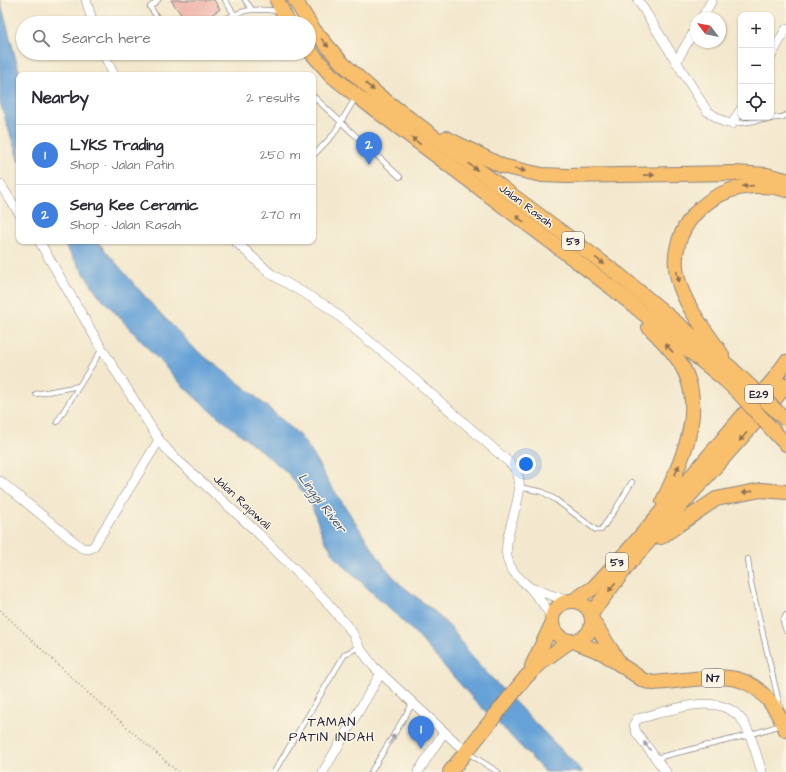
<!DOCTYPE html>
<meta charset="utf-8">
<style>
:root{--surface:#fff;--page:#f7f7f7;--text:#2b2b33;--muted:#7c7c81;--line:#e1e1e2;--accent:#0f766e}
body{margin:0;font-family:"Architects Daughter",sans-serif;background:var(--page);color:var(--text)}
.controls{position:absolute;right:12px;top:12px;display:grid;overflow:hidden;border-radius:8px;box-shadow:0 1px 3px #0004}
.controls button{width:36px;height:36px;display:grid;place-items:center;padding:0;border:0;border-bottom:1px solid var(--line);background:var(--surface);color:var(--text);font:20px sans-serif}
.compass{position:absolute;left:690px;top:12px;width:36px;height:36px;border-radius:50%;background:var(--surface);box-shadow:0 1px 3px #0004;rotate:302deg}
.you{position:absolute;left:526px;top:464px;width:14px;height:14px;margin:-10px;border:3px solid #fff;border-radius:50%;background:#1a73e8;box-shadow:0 0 0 6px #1a73e833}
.badge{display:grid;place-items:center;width:26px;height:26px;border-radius:50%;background:var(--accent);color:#fff;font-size:13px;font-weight:700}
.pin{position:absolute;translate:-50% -33px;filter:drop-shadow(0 1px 2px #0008)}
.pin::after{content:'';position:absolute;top:21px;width:14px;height:12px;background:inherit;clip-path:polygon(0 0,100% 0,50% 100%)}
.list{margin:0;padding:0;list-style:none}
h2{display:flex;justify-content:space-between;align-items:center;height:52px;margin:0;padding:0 16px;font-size:17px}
h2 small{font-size:13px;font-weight:400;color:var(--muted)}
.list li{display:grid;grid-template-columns:26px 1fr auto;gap:12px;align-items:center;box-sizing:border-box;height:60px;padding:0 16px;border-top:1px solid var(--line)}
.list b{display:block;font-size:15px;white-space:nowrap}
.list p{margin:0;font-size:13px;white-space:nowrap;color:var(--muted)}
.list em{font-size:13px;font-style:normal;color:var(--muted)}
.icon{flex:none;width:22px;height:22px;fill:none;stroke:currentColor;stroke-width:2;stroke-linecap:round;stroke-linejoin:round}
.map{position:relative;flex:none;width:786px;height:772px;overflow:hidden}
.search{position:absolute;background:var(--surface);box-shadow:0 1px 3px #0004;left:16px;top:16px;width:300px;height:44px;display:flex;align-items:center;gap:10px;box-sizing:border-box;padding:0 14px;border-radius:22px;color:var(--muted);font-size:15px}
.panel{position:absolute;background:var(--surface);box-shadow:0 1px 3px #0004;left:16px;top:72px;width:300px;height:172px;border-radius:8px}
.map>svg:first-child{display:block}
</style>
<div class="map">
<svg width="786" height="772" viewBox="0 0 786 772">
<rect width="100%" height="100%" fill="#fcf5e5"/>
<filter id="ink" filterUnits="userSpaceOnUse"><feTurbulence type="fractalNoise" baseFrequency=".025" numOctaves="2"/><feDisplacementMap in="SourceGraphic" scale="8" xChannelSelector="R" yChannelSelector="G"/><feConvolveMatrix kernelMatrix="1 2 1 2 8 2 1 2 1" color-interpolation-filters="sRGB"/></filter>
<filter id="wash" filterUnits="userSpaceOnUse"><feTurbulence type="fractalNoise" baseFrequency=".012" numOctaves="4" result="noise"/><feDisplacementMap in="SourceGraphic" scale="16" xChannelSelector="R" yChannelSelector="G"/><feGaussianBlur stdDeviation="0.9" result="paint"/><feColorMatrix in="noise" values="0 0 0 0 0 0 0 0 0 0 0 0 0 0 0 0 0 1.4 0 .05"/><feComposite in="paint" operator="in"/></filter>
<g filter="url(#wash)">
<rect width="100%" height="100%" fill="#f3e8cd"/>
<!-- water -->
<g fill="#66a2d7" stroke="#446289">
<polygon points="0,0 20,75 19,162 0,102"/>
<polygon points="62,241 97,241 154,307 196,350 248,390 298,434 311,451 326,478 384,566 400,584 435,612 451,628 473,658 498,685 583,772 545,772 506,731 475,701 416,634 338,560 324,539 310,501 286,471 199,401 182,385 98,294"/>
</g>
<g id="blocks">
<!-- building -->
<polygon fill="#eda9a1" points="171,0 214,0 220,9 200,23 187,23"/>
</g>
</g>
<g filter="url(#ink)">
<use href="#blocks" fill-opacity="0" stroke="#8a8584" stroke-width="1"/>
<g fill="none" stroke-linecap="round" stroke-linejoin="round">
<!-- service casing -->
<g stroke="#8a8584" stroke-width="6">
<g id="service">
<polyline points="158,0 150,7 161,23"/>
<polyline points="225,0 234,14"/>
<polyline points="245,0 251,8"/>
<path d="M217,23c26,-14 33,-15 62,-12"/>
<polyline points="313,96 400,177"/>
<polyline points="733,124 783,117 786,115"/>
<polyline points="313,156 333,135 356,97"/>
<polyline points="36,394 79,386"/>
<polyline points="57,422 102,349"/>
<polyline points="519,487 543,492 556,500 596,530 601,530 617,507 632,482"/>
<polyline points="748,559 751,583 780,707"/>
<polyline points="786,615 783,621 786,631"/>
<polyline points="468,753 498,772"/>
<polyline points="656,758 749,735 781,725"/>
<polyline points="274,772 345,654 359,647"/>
<polyline points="371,772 413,703"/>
</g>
</g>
<!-- minor casing -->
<g stroke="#8a8584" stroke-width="10">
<g id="minor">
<polyline points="86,0 93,23"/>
<polyline points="638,0 707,111 724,122 732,124 741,109"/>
<polyline points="702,18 712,0"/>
<polyline points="103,53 114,75"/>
<polyline points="771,56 786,29"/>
<polyline points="676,62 696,28"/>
<polyline points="0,184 19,213"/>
<polyline points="39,241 102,349 159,440 171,454 258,533 326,601 352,632 359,647 374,667 465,751"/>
<path d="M235,241l36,33 57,33 68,56 115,101c2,3 6,7 7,11 7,23 -15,57 -11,82 3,15 13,21 23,31 9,10 16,19 22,30"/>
<polyline points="0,481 82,548 89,549 94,546 159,440"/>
<polyline points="531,588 568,601"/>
<polyline points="323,772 381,673"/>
<polyline points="418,772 444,732"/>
<path d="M666,772l-30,-40 -2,-8 3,-5c30,-7 82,-30 105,1 10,14 14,35 20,52"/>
</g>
</g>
<!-- primary casing -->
<g stroke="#8a8584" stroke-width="16">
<g id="primary">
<polyline points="592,620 617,659"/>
<path d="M573,641l30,12 40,27 10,3c64,-4 102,-24 133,47"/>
</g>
</g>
<!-- trunk casing -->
<g stroke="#8a8584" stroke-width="16">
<g id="trunk">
<polyline points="277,0 288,23"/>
<polyline points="295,0 313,29 341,62 378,95 619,275 732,369"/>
<polyline points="309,50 331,75 357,96 611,287 724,379"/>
<polyline points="446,138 502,166 542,175 566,176 735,173 767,175 786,180"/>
<path d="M649,327c9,9 18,18 25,27 37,46 10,102 -11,147"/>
<path d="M722,355c-15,-23 -37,-48 -44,-76 -13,-49 31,-93 78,-93 10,0 21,0 30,4"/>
<polyline points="777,435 786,444"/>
<polyline points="661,537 716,499 761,490 786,492"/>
<polyline points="574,600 593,588 633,545 774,379 786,362"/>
<circle cx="572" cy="621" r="20"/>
<polyline points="591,614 632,560 766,410 786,385"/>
<polyline points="532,666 552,624"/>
<polyline points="450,772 526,677 544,660 569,642"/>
</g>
</g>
<!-- path -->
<polyline stroke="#8a8584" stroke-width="1.5" stroke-dasharray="1 3" stroke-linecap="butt" points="0,610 87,692 178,772"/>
<!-- service -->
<use href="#service" stroke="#fff" stroke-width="4.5"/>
<!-- minor -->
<use href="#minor" stroke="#fff" stroke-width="9"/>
<!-- primary -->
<use href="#primary" stroke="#f8bf6c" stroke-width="14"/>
<!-- trunk -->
<use href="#trunk" stroke="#f8bf6c" stroke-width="14"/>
<!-- trunk-bridge casing -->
<g stroke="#8a8584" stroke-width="16" stroke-linecap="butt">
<g id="trunk-bridge">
<polyline points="732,369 786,420"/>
<polyline points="724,379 738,392 777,435"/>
</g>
</g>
<!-- trunk-bridge -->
<use href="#trunk-bridge" stroke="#f8bf6c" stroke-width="14"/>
</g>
<!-- one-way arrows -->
<defs><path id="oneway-solid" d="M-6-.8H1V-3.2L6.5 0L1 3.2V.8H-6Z"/></defs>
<g fill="#8d7054">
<use href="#oneway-solid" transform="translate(325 43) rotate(50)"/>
<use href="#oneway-solid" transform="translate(370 87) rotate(41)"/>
<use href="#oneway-solid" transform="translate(416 141) rotate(-143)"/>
<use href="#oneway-solid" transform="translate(473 167) rotate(37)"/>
<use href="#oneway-solid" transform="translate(520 170) rotate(13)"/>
<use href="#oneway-solid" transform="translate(649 175) rotate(-1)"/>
<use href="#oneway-solid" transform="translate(748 186) rotate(175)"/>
<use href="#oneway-solid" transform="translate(520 219) rotate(-143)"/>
<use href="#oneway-solid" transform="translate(600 261) rotate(37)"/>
<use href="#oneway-solid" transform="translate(678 277) rotate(77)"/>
<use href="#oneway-solid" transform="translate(669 348) rotate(-133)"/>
<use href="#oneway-solid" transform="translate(743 437) rotate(132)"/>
<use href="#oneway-solid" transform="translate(677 470) rotate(-68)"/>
<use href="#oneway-solid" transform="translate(747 492) rotate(171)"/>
<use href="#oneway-solid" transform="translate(612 587) rotate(127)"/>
</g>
<g fill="#9c9ca7">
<use href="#oneway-solid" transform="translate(392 739) rotate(-59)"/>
<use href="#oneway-solid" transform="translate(647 746) rotate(-128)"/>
</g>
</g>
<g text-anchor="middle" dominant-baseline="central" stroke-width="3" stroke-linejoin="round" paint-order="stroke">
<!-- shield labels -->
<g fill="#fcf5e5" stroke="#63616e" stroke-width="1">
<rect x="562" y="232" width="22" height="18" rx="3"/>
<rect x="745" y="385" width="28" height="18" rx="3"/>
<rect x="606" y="553" width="22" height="18" rx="3"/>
<rect x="702" y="669" width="22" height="18" rx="3"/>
</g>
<g font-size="11" font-weight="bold" fill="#22223b">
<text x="573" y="241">53</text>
<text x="759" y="394">E29</text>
<text x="617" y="562">53</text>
<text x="713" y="678">N7</text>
</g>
<!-- street labels -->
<g font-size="12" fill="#22223b" stroke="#fcf5e5">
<text transform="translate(526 206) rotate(37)">Jalan Rasah</text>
<text transform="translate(242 502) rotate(43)">Jalan Rajawali</text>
</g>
<!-- water labels -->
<g font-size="13" font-style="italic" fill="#3d5579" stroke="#fcf5e5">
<text transform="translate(322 503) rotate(53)">Linggi River</text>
</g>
<!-- neighbourhood labels -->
<g font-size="13" letter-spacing="1" fill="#22223b" stroke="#fcf5e5">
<text x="332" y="722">TAMAN<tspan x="332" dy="15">PATIN INDAH</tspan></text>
</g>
</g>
</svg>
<div class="controls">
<button>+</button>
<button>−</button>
<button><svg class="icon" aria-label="locate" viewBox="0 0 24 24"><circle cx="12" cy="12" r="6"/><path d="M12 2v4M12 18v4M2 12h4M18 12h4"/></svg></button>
</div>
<svg class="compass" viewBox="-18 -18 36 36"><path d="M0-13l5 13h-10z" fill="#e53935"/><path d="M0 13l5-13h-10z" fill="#7c7c81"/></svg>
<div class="you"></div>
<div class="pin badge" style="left:421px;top:749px;background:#3f7fe0">1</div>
<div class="pin badge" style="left:369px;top:165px;background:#3f7fe0">2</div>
<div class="search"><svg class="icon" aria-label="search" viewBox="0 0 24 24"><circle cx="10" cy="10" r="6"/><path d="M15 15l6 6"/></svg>Search here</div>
<section class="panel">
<h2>Nearby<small>2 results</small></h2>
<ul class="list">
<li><span class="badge" style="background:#3f7fe0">1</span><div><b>LYKS Trading</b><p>Shop · Jalan Patin</p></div><em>250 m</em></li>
<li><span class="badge" style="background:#3f7fe0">2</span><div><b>Seng Kee Ceramic</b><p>Shop · Jalan Rasah</p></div><em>270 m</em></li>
</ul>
</section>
</div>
